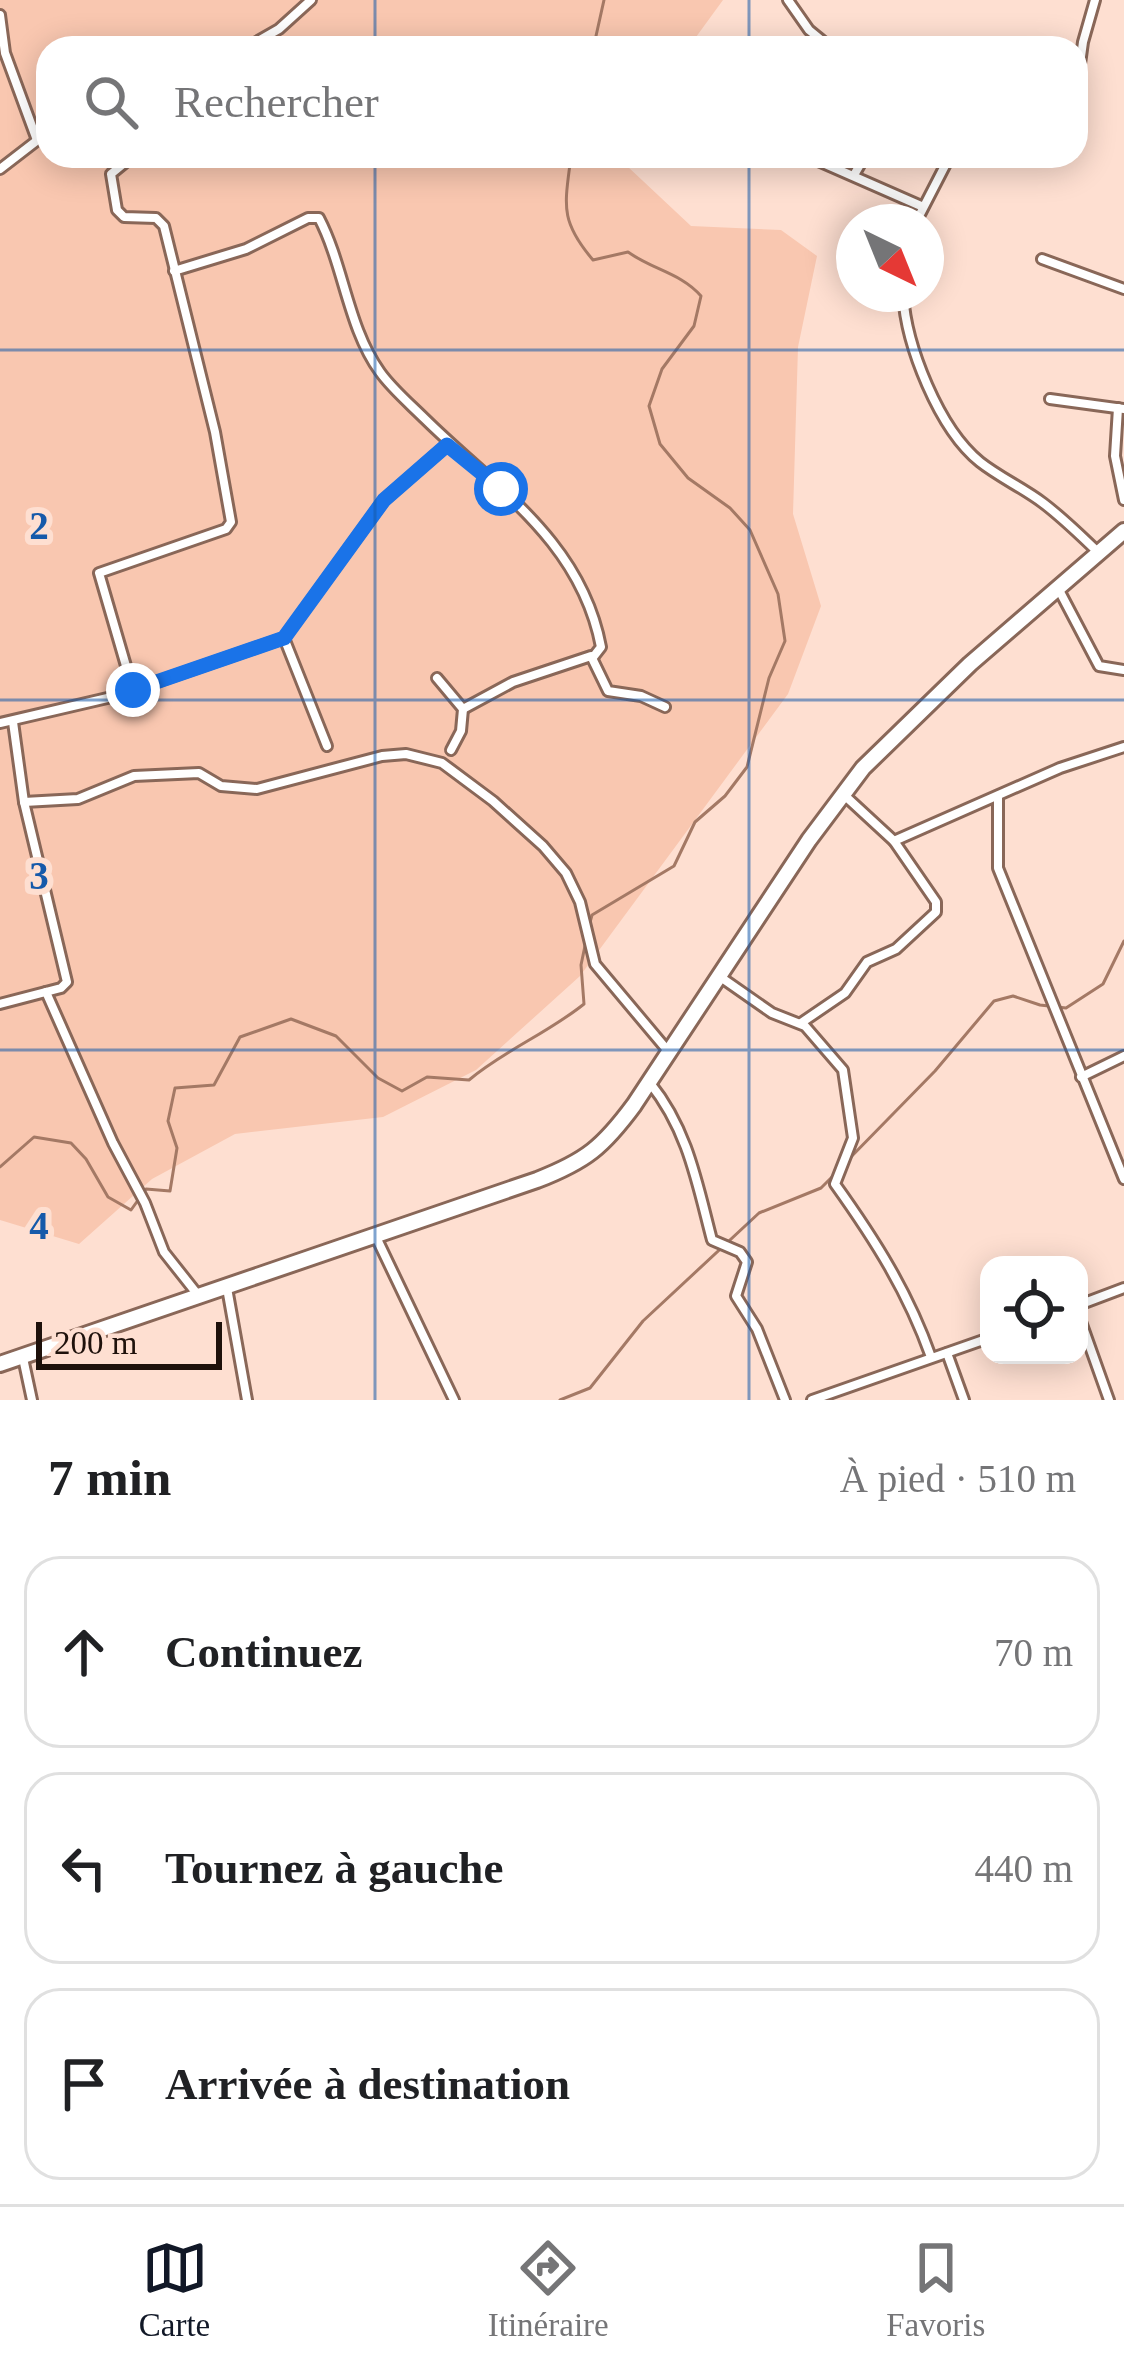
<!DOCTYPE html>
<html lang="fr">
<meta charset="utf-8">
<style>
:root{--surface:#fff;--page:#f2f2f2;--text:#202124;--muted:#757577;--line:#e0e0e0;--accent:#111827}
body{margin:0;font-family:Georgia,serif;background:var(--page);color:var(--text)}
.controls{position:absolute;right:36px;bottom:36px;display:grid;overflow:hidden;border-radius:24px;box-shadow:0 6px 30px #0003}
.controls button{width:108px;height:108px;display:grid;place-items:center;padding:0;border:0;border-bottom:3px solid var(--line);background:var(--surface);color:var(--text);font:60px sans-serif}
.compass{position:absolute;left:836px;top:204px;width:108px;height:108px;border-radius:50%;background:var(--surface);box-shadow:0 6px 30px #0003;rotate:137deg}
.scale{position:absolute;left:36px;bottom:30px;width:186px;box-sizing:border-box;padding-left:12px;border:6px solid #1e110b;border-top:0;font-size:33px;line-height:42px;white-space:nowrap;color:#1e110b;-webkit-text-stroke:9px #fedfd1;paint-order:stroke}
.stop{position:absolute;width:36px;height:36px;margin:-27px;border:9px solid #1a73e8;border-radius:50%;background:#fff}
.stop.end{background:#1a73e8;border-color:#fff;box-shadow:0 3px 12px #0008}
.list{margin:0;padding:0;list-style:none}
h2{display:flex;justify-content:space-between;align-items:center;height:156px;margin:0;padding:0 48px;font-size:51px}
h2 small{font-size:39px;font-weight:400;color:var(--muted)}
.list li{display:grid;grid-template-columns:78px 1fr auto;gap:36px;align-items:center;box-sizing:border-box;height:192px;margin:0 24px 24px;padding:0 24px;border:3px solid var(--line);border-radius:36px}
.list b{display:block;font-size:45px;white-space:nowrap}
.list em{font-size:39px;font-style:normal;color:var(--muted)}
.icon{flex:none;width:66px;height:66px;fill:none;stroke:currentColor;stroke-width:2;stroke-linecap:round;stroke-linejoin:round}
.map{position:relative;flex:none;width:1124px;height:1400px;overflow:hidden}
.search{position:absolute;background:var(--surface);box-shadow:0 6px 30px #0003;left:36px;right:36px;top:36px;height:132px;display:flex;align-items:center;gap:30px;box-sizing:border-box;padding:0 42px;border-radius:36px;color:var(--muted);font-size:45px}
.sheet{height:804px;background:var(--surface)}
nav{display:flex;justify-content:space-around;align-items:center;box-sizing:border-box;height:168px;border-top:3px solid var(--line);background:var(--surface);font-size:33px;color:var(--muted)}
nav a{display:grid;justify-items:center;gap:6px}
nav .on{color:var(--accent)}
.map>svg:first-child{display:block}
</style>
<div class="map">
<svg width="1124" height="1400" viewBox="0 0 1124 1400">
<rect width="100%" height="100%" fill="#fedfd1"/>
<!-- green -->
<polygon fill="#f9c7b0" points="0,0 723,0 688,48 48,48 48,156 628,156 627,166 691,226 781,230 817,256 798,347 793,514 821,606 788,694 580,976 476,1070 383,1117 235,1134 152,1179 79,1244 0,1220"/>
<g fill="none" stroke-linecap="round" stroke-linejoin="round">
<!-- stream -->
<g stroke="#a47965" stroke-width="3">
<polyline points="585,48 594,45 604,0"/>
<path d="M571,156c-6,49 -12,64 22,104l35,-8c25,18 53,21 73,44l-7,30 -32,43 -13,37 11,38 28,34 42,30 20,22 28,64 7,47 -16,37 -22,89 -22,29 -30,26 -21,44 -82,49 -3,11"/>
<polyline points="846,1162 935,1071 994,1001 1013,996 1040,1005 1066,1008 1103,984 1124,941"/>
<path d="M0,1167l34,-30 37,6 15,16 22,38 23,13 15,-21 24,2 7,-43 -9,-27 7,-33 39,-3 26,-48 51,-18 45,17 42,42 24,13 25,-14 42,3c36,-30 79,-47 115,-76l-3,-39 5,-24"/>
<polyline points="560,1400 590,1388 643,1321 759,1213 821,1188 836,1173"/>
</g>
<!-- minor casing -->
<g stroke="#896758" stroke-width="14">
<g id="minor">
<polyline points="788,0 809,30 831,48"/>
<polyline points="0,15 5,53 37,140"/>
<polyline points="246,48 279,29 311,0"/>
<polyline points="1076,93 1083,42 1095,0"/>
<polyline points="807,156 921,206"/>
<polyline points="0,169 48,132"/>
<polyline points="854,175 865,156"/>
<polyline points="916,222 950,156"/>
<polyline points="1042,259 1124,289"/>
<path d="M174,271l72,-22 62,-31h11c25,48 29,110 61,154 12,17 30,32 45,47 70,69 156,122 176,228l-7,9"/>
<path d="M903,294c3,52 36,135 77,168 19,15 43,26 63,41 20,15 38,33 56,50"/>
<polyline points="1050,399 1124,409"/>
<polyline points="1118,408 1115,456 1124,500"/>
<polyline points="1059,590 1099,666 1124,670"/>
<polyline points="284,638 327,746"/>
<polyline points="437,678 463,709 461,731 451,750"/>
<polyline points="133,690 99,573 226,529 231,522 215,432 164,226 156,218 124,217 117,210 111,174 133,156"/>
<polyline points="463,709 513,682 591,656 608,691 641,696 665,707"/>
<polyline points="0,723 116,696 284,638 384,500 447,445"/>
<polyline points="842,793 894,841 1060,768 1124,747"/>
<polyline points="998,796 998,868 1124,1179"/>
<polyline points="24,802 78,799 134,776 199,773 221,786 257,789 382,756 406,754 442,763 493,801 543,846 566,873 580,902 595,964 668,1051"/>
<path d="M719,976l53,37 33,13 38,44 10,68 -18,46c40,56 73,108 96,173"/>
<polyline points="46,992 113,1143 145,1203 164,1252 198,1295"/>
<polyline points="0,1004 61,988 67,982 24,802 13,722"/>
<polyline points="801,1023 845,993 867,962 896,949 936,912 936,902 894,841"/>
<polyline points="1081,1077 1124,1056"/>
<path d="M650,1083c38,47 47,100 62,157l28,12 7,10 -11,34 21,33 28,71"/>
<polyline points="376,1237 454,1400"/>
<polyline points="227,1288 247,1400"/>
<polyline points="1079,1305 1124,1288"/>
<polyline points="1079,1316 1109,1400"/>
<polyline points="947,1353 964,1400"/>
<polyline points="23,1358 32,1400"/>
<polyline points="812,1400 989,1338"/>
</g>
</g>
<!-- highway casing -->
<g stroke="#896758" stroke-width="20">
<path id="highway" d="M0,1364l537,-184c49,-19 66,-33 97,-75l175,-265 54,-72 107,-104 154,-133"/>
</g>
<!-- minor -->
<use href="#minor" stroke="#fff" stroke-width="8"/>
<!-- highway -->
<use href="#highway" stroke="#fff" stroke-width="14"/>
</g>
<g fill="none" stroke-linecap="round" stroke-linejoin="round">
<!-- route -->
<polyline stroke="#1a73e8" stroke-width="15" points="133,690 284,638 384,500 447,445 501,489"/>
</g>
<!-- grid -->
<path fill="none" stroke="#165aaa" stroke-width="3" stroke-opacity="0.55" d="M375,0v48M749,0v48M375,156v1244M749,156v1244M0,350h1124M0,700h1124M0,1050h1124"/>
<g font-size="39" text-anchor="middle" font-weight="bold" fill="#165aaa" stroke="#fedfd1" stroke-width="12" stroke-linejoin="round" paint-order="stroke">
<text x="39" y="539">2</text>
<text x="39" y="889">3</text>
<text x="39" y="1239">4</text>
</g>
</svg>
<div class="controls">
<button><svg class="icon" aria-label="locate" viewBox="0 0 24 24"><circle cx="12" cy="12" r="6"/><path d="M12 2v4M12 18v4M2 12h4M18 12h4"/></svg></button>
</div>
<svg class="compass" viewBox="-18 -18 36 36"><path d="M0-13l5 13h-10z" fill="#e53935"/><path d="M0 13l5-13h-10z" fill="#757577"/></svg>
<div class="scale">200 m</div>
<div class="stop" style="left:501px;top:489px"></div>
<div class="stop end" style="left:133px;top:690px"></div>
<div class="search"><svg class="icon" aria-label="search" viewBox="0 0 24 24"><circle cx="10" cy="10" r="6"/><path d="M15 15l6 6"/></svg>Rechercher</div>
</div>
<section class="sheet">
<h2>7 min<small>À pied · 510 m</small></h2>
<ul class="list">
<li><svg class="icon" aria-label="ahead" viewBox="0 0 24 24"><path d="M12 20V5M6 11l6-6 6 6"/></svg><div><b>Continuez</b></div><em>70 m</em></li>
<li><svg class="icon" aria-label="left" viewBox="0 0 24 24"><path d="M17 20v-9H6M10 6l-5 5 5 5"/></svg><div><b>Tournez à gauche</b></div><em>440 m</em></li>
<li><svg class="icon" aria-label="arrive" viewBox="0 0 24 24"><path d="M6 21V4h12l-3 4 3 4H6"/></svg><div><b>Arrivée à destination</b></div></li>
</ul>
</section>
<nav>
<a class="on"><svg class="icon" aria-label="map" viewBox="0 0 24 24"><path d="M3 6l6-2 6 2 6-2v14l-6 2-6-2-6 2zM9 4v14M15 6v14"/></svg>Carte</a>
<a><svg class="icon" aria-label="directions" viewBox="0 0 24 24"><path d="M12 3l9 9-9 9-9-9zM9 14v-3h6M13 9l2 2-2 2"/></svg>Itinéraire</a>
<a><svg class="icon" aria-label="saved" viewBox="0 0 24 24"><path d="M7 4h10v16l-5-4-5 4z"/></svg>Favoris</a>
</nav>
